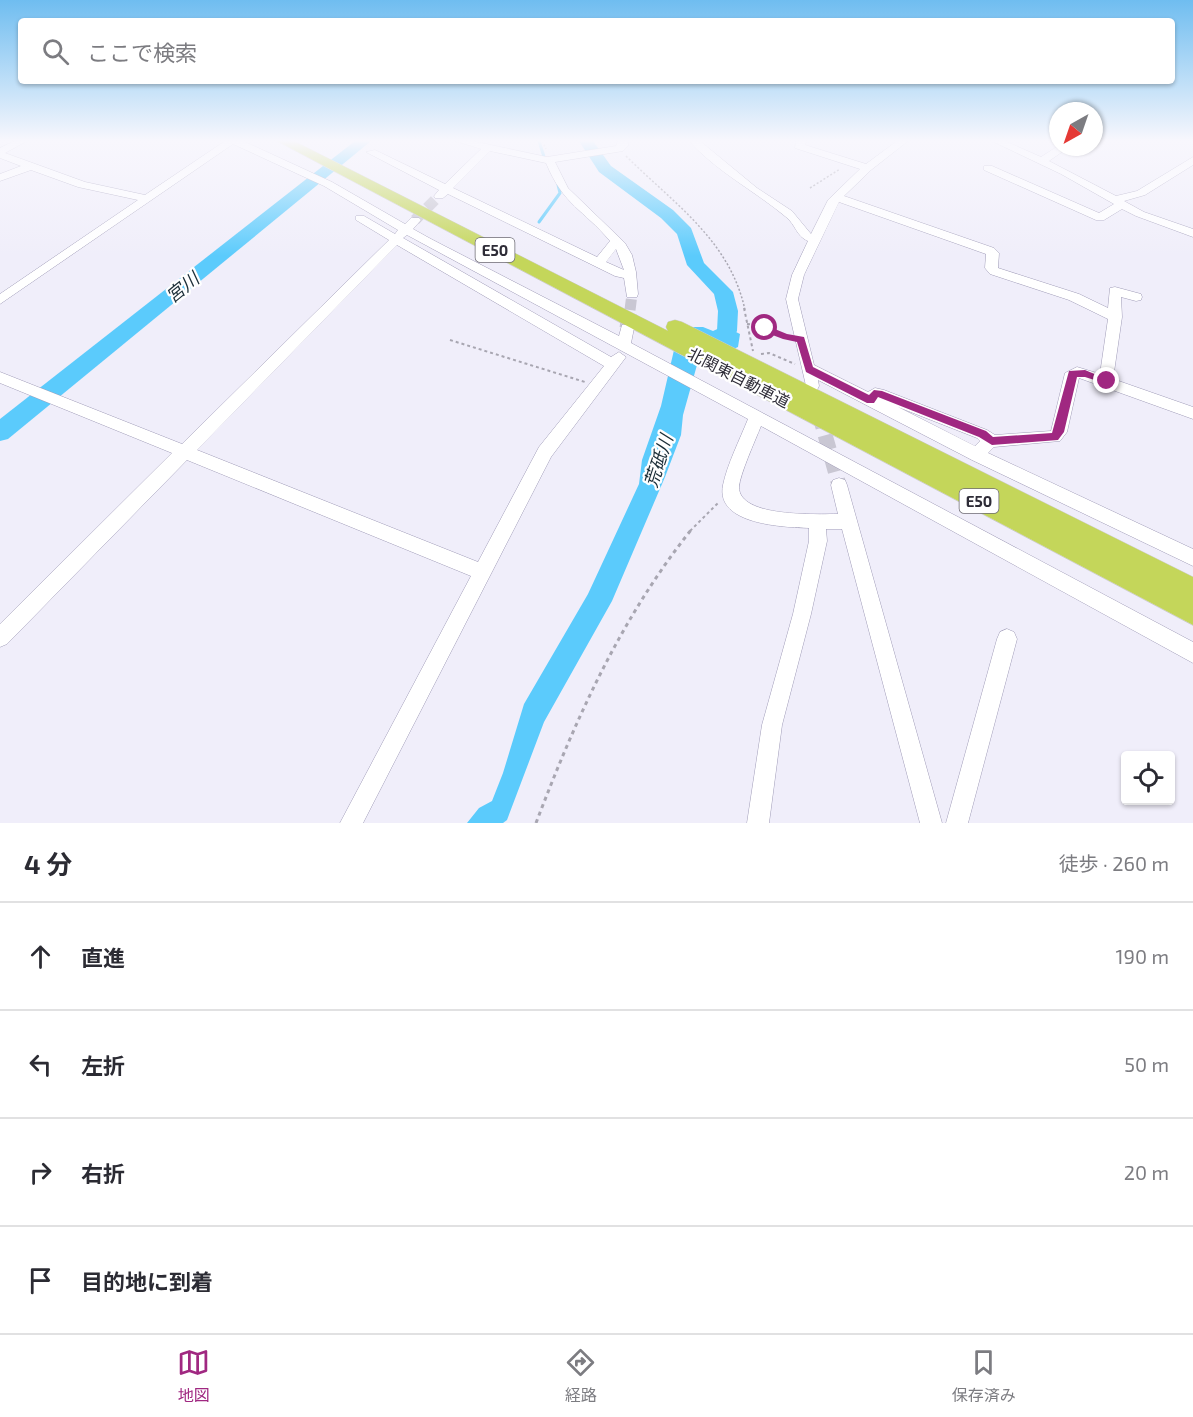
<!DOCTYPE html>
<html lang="ja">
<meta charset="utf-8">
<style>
:root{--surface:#fff;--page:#f2f2f3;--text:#2b2b33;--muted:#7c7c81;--line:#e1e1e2;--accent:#a02881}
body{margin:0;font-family:"Exo 2","Noto Sans JP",sans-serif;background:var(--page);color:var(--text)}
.controls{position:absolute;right:18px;bottom:18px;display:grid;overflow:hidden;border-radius:6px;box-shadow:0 2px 4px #0004}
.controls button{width:54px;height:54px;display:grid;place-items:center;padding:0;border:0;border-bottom:2px solid var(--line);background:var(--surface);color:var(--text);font:30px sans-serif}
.compass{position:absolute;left:1049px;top:102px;width:54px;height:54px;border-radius:50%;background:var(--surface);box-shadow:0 2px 4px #0004;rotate:220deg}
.stop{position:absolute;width:18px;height:18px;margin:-14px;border:4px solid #a02881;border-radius:50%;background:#fff}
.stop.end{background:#a02881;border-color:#fff;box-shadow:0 2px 6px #0008}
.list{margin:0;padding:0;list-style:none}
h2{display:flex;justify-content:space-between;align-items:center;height:78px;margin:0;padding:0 24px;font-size:26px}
h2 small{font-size:20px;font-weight:400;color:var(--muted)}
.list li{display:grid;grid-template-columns:39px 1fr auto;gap:18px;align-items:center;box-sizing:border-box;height:108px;padding:0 24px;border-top:2px solid var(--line)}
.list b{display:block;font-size:22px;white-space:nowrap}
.list em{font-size:20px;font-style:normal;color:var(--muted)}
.icon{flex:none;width:33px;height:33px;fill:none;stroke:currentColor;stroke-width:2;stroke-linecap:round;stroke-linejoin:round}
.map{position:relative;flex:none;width:1193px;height:823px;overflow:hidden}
.search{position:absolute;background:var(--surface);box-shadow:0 2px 4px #0004;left:18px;right:18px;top:18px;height:66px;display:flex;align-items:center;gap:15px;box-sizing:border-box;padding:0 21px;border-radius:6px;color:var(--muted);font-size:22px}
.sheet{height:510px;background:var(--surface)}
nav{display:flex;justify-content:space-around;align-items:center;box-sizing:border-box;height:84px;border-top:2px solid var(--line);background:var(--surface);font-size:16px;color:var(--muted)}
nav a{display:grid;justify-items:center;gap:3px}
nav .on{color:var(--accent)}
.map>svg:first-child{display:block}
</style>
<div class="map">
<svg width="1193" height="823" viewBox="0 0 1193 823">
<rect width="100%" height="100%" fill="#f0eefa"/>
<!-- water -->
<polygon fill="#5bcbfc" points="724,326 740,334 738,347 697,365 683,415 681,435 665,477 612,601 544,722 507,820 503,823 467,823 479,808 492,801 503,773 524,704 588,594 639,484 642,460 661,406 674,350 687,327 703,327 713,331"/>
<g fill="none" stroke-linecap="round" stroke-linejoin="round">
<!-- stream -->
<g stroke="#5bcbfc" stroke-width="3">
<polyline points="539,141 545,160"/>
<polyline points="539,222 560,193 558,185"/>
</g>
<!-- river -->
<g fill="#5bcbfc" fill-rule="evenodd">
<polygon points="355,141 371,141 8,439 0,441 0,419"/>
<polygon points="579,141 593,141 611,166 673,210 691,228 704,263 733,292 738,311 737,331 731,341 707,351 700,349 697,344 700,339 717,331 718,311 714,294 687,265 677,234 661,218 599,172"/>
</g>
<!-- minor-tunnel-far1 -->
<g stroke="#c9c7d3" stroke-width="11" stroke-dasharray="11 6" stroke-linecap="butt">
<polyline points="415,220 439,196"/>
<polyline points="630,310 632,294"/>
</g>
<!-- minor-tunnel -->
<g stroke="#c9c7d3" stroke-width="15" stroke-dasharray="15 8" stroke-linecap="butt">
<polyline points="627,328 630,308"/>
<polyline points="819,413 839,485"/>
</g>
<!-- minor casing -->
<g stroke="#a09cb8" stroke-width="1">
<g id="minor">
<path d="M15,141h12l-22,12 80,29 60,13 80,-54h18l89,41 73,42 6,-6h8l2,2 -8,9 18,10 188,97 3,-11h10l2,3 -3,15 562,299v21l-432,-237c-6,15 -21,48 -22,61 0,31 79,27 99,27l-7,-29 2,-5 6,-2 6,2 2,5 95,338h-22l-78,-294h-16l1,12 -16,73 -29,111 -13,98h-22l15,-98 31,-111 16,-73v-13c-25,-1 -94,-3 -86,-43 4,-20 17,-46 25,-66l-341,-184 -4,3 208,119 8,-5 7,5 -75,100 -188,366h-23l131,-247 -284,-116 -180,184 -7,3v-23l172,-171 -172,-70v-11l182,72 207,-204 -33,-20v-4h8l31,18 3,-4 -74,-44 -91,-42 -233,160v-10l138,-94 -60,-13 -47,-17 -31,11v-7l21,-8 -21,-8v-10zM397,245l207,121 -65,81 -61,115 -281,-112z"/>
<path d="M455,141h17l75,16 69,-11 2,-5h10v5l-5,5 -68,11 13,26 57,55 7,12 4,17 2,22 -1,3h-10l-3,-19 -9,-2 -167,-82 -5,4h-8l-1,-2 5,-6 -73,-38 9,-2 70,34 36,-35zM490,151l56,12c18,43 37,46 64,78l-13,16 -144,-69zM616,249l8,21 -18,-8z"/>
<path d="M689,141h11l57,47 35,23 19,23 17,-34 32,-31 -65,-21 1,-7h10l-1,4 61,19 31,-23h11l-37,29 -27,26 150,52 5,5 -1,15 81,26 29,14 2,-20 5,-1 26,7 1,3 -1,3 -5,1 -15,-4 1,20 -9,62 80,28v12l-114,-41 -12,54 -7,9 -66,6 -6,6 205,96v17l-221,-106 -154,-80 1,6 -2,4h-10l-21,-91 6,-24 16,-34c-12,-5 -12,-16 -22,-24 -31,-26 -69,-45 -97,-76zM839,202l147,52 -1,14 5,6 79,26 39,19 -8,55 -23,-7 -12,6 -14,58 -56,4 -8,-5 -103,-40 -9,-2 -7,4 -54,-27 -16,-66 6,-24zM898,407l79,31 3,3 -5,5z"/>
<polygon points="992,141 1005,141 1041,157 1058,146 1069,147 1049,161 1116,196 1137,191 1193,157 1193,165 1145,195 1124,201 1144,212 1193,229 1193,237 1136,216 1122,209 1104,220 1096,220 984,170 984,166 992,166 1099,213 1114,204 1061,174"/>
<polygon points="1007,629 1014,632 1017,639 968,823 946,823 997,639 1000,632"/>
</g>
</g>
<!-- highway casing -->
<g stroke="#cdcccf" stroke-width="1">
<polygon id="highway" points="277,141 294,141 668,331 666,327 668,322 675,320 682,322 1193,577 1193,625"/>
</g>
<!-- path-far2 -->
<g stroke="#a8a6b1" stroke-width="1.5" stroke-dasharray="2 2" stroke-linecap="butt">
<polyline points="542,141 546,149"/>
<path d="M626,156c47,47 104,84 119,154"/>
<polyline points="810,188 840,169"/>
</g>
<!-- path-far1 -->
<g stroke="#a8a6b1" stroke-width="2" stroke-dasharray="3 3" stroke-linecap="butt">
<polyline points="744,308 753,351"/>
<polyline points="747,324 756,325 789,338"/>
<polyline points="450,340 585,382"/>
<polyline points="761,354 769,353 795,364"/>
<polyline points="690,531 718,503"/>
</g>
<!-- path -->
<path stroke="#a8a6b1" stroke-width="3" stroke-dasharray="4 4" stroke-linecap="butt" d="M536,823c40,-105 85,-205 155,-293"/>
<!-- minor -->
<use href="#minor" fill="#fff" fill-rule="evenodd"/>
<!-- highway -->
<use href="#highway" fill="#c4d65a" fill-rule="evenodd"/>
</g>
<!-- sky -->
<linearGradient id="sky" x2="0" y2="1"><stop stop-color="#6fbdf0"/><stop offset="0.55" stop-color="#f8f7fd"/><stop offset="1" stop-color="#f8f7fd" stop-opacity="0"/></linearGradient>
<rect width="1193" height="256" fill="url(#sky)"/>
<!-- route -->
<polygon fill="#a02881" points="765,325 787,334 804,337 813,367 869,395 874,390 882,391 986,431 993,437 1052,433 1069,371 1085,370 1111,381 1107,384 1085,377 1077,377 1064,432 1058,440 992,445 979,437 878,397 874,403 867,403 806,372 797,342 783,339 762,331 760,328"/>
<g text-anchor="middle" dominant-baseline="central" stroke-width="4.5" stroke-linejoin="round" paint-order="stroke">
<!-- shield labels -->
<g fill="#fff" stroke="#6d6b73" stroke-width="1.5">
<rect x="475.5" y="238" width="39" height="24" rx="4.5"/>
<rect x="959.5" y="489" width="39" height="24" rx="4.5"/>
</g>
<g font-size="15" font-weight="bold" fill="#2e2c37">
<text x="495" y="250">E50</text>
<text x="979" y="501">E50</text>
</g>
<!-- street labels -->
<g font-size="16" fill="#2e2c37" stroke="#fff">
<text transform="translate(739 377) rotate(27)">北関東自動車道</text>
</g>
<!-- water labels -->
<g font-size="18" font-style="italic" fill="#1a2d37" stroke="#fff">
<text transform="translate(182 287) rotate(-39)">宮川</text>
<text transform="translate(658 461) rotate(-72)">荒砥川</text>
</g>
</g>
</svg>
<div class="controls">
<button><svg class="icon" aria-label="locate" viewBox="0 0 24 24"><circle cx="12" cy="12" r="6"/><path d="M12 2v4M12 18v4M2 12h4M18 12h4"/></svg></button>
</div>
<svg class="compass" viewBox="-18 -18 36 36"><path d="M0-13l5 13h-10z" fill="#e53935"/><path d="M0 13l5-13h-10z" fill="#7c7c81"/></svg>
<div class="stop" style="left:765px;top:328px"></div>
<div class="stop end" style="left:1107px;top:381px"></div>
<div class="search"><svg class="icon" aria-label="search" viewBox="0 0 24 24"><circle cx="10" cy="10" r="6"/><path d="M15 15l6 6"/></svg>ここで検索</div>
</div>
<section class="sheet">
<h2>4 分<small>徒歩 · 260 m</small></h2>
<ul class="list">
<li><svg class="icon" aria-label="ahead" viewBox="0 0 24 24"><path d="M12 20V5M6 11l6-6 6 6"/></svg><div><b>直進</b></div><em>190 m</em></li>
<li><svg class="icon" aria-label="left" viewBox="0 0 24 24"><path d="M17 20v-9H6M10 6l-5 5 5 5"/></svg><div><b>左折</b></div><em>50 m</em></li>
<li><svg class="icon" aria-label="right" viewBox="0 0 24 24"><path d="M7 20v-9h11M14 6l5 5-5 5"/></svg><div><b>右折</b></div><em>20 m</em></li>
<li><svg class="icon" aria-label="arrive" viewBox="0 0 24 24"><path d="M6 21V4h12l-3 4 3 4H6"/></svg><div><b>目的地に到着</b></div></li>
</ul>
</section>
<nav>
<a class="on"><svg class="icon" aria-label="map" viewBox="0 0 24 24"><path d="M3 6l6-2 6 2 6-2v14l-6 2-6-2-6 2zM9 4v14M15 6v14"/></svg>地図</a>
<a><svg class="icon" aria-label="directions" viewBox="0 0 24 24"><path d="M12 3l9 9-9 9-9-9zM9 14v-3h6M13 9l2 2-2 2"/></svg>経路</a>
<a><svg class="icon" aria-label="saved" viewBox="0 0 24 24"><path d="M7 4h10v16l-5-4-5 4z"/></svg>保存済み</a>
</nav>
